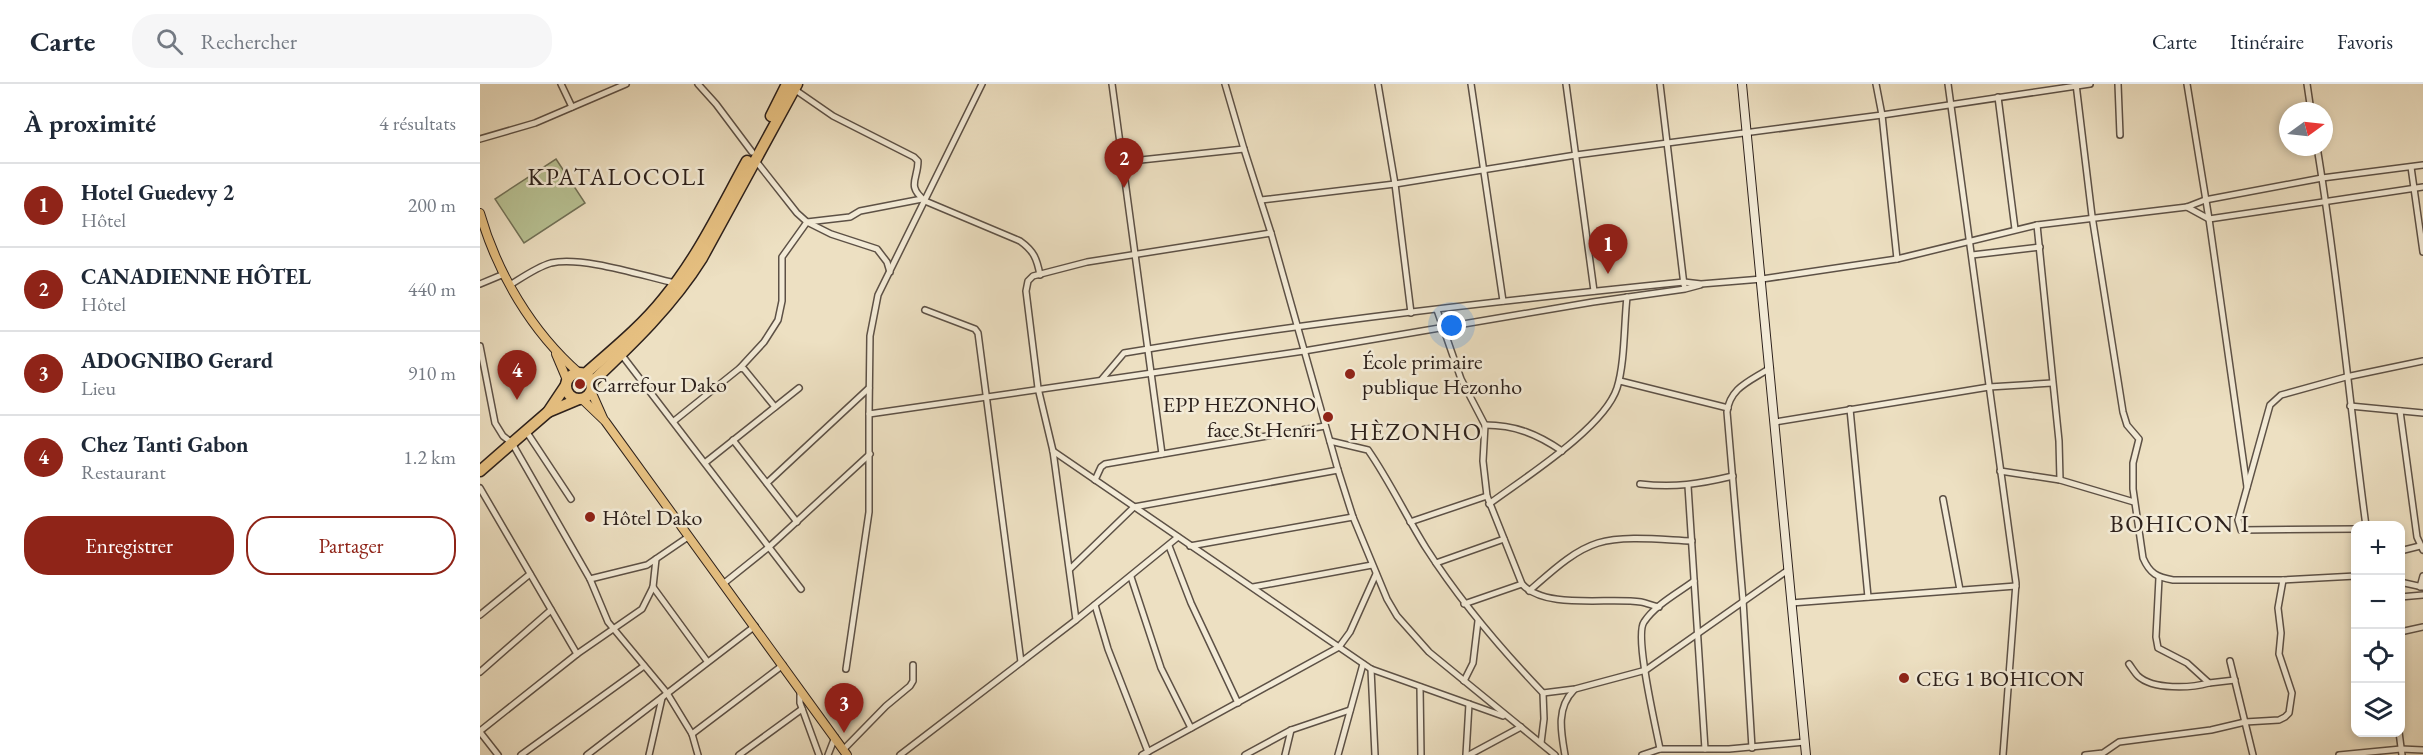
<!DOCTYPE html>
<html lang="fr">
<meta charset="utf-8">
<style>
:root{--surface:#fff;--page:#f6f6f7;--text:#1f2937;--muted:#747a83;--line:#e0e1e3;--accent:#8f2418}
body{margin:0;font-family:"EB Garamond",serif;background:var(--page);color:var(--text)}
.controls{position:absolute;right:18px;bottom:18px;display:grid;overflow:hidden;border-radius:12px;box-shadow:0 3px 9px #0003}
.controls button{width:54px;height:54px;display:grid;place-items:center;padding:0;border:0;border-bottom:2px solid var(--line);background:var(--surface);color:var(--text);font:30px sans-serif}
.compass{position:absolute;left:1799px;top:18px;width:54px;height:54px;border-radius:50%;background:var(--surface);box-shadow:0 3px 9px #0003;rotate:75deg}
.you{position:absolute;left:972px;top:242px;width:21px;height:21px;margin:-15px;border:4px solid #fff;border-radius:50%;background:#1a73e8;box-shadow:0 0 0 9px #1a73e833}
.badge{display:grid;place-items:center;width:39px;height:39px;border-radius:50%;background:var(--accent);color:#fff;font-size:20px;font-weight:700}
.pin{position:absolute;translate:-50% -50px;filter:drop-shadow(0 2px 3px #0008)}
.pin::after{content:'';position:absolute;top:32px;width:21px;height:18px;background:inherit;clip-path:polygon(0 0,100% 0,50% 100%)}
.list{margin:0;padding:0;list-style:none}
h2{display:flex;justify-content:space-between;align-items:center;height:78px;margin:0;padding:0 24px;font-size:26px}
h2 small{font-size:20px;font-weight:400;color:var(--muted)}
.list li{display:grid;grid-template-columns:39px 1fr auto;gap:18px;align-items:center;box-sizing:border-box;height:84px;padding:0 24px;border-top:2px solid var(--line)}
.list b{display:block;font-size:22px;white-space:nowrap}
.list p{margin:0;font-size:20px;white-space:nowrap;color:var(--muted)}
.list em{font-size:20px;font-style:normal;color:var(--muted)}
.actions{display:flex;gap:12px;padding:18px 24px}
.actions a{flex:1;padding:14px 0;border:2px solid var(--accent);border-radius:24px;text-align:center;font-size:21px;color:var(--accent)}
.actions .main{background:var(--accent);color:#fff}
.icon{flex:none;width:33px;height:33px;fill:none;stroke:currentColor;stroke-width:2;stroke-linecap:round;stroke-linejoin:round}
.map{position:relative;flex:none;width:1943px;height:671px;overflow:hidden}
header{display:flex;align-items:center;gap:36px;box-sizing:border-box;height:84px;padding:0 30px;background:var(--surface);border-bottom:2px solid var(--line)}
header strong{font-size:28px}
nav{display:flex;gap:33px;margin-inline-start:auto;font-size:21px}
.search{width:420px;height:54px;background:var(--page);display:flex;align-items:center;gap:15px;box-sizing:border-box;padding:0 21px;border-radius:24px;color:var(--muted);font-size:22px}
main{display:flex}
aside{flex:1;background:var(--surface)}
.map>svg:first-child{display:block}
</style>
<header>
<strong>Carte</strong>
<div class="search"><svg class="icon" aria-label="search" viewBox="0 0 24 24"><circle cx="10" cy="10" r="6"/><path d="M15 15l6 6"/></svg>Rechercher</div>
<nav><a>Carte</a><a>Itinéraire</a><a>Favoris</a></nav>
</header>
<main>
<aside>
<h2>À proximité<small>4 résultats</small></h2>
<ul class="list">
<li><span class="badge">1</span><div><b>Hotel Guedevy 2</b><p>Hôtel</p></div><em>200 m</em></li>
<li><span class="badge">2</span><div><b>CANADIENNE HÔTEL</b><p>Hôtel</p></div><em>440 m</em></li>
<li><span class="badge">3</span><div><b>ADOGNIBO Gerard</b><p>Lieu</p></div><em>910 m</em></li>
<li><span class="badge">4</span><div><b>Chez Tanti Gabon</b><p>Restaurant</p></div><em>1.2 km</em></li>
</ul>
<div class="actions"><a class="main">Enregistrer</a><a>Partager</a></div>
</aside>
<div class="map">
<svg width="1943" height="671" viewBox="0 0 1943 671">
<rect width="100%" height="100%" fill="#ede0c2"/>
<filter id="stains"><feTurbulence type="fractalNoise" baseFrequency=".00333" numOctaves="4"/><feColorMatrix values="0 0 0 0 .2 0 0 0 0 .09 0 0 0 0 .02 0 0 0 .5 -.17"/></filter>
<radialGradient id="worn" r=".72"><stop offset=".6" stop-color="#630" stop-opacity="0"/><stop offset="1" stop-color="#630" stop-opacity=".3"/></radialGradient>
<!-- green -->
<polygon fill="#b8c294" stroke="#727258" stroke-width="1.5" points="76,75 105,119 44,159 15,115"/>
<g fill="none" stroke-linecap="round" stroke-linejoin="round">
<!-- street casing -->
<g stroke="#5d5146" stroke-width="8">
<g id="street">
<polyline points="81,0 92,23"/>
<polyline points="218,0 236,20 272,68"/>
<polyline points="502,0 398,211 390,252 389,330 824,267 1113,218 1205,205 1220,201"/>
<polyline points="632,0 682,370"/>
<polyline points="745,0 764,65 791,149 858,386 873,433 907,515 917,532 949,568 1075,671"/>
<polyline points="898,0 915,100 931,229"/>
<polyline points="991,0 1023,217"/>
<polyline points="1086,0 1114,207"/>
<polyline points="1180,0 1204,201"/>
<polyline points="1396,0 1402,31 1417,175"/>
<polyline points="1468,0 1536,499 1523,671"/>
<path d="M1596,0l16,132 31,196 4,13 12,14 -6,24v26l10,69c7,16 14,19 30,22h110l73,-4"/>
<polyline points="1638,0 1640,51"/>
<polyline points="1707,0 1729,135 1767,403"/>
<polyline points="1827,0 1831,27"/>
<path d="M314,5l39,27 81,41 4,4c0,19 -12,24 7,40l95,40c14,10 17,18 20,34"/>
<polyline points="1518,13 1535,145"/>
<polyline points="0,55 55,39 146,0"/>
<path d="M1837,63c21,126 32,253 49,379"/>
<polyline points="276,77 317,129 327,138 351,150 397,165 407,178 410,188"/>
<polyline points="642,78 764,65"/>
<polyline points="1931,83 1943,168"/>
<polyline points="781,116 915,100 1096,71 1402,31 1610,0"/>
<polyline points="1707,123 1729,135 1943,103"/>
<polyline points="1557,141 1579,357 1580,396"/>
<polyline points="1492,171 1560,163"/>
<polyline points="0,200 24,190"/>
<path d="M30,201c13,-8 27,-18 41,-22 32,-7 92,13 124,20"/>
<polyline points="445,226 495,245 498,249 541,578"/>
<path d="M957,226l24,69 24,46 -2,36 4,35 35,88c23,26 87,13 119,18 6,1 12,4 18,5"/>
<polyline points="0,262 15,339 23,352 32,359 110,495 128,538 187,609 212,650 218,671"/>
<polyline points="141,270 321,505"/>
<polyline points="260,284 284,258 298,236 302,217 302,173 327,138 370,133 380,127 442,115"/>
<path d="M622,295l22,-26c185,-31 373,-52 560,-71l17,2 61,-5 135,-20 140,-34 150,-18 18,-7 117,-22 101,-13"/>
<polyline points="1140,297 1248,324"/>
<polyline points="1870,322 1943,329"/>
<polyline points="1370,325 1388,513"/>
<polyline points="1920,327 1937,453 1943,466"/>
<polyline points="194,337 260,284 264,285 295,323"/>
<polyline points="1295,338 1509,303 1572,299"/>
<path d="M1005,341c30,0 52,9 77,26"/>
<polyline points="46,347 91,415"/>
<polyline points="253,356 317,438"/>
<path d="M850,357l38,9c21,30 38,66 58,98 34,53 74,100 117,145l1,26 -3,24"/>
<polyline points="573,367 891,585 1023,632"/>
<polyline points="226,378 319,304"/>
<polyline points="1520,387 1580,396 1654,418"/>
<polyline points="615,396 621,383 625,380 845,342"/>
<polyline points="287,399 389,304"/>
<path d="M1160,400c35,4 59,0 93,-8"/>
<polyline points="1208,402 1225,665"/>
<polyline points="0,404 97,570"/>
<polyline points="1463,415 1480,506"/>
<path d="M1009,420c35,-26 115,-76 128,-116 8,-25 7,-65 10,-91"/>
<polyline points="930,438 1007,412"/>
<polyline points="1876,445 1761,446 1758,436 1790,321 1801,311 1866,293 1943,277"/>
<polyline points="689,462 711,519 758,619"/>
<polyline points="710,462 873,433"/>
<polyline points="1920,467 1940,462"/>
<polyline points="956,479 1024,455"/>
<polyline points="590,485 654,423 858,386"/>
<polyline points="651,493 681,584 711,644"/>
<polyline points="1679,494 1676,553 1678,564 1707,579 1729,599 1755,596"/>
<polyline points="110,495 167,481 208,453"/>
<polyline points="1920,498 1943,503"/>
<polyline points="243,500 289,463 390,370"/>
<polyline points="173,503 227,577"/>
<polyline points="773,503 892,481"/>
<polyline points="1940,503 1943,492"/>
<path d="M1049,507c20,-17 43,-40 69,-48 26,-8 66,-3 94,-2"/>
<polyline points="1920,513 1943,511"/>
<polyline points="1311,519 1536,502"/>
<polyline points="984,520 1042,500"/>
<polyline points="615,521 628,565 668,668"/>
<polyline points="0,531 50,490"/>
<polyline points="596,536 698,453"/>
<polyline points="1920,548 1943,543"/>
<polyline points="1750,577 1773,671"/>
<path d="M1649,580c3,4 6,9 9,12 15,14 53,12 71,7"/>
<polyline points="366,585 389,428 389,330"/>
<polyline points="891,585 895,671"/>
<polyline points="0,588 71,526"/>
<polyline points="984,597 993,579 998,537"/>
<polyline points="940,603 941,671"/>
<polyline points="320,606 320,619 339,671"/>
<polyline points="1063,609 1095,605 1166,586 1308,486"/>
<polyline points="0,647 97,570 162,525 173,503 176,475"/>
<polyline points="0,648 18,671"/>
<polyline points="1919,648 1922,671"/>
<polyline points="212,650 303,581"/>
<path d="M1272,664l-9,-148 -16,-188c3,-25 24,-31 43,-44"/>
<path d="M1180,665c-4,-21 -26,-113 -16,-127 11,-17 34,-29 50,-41"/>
<polyline points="363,666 406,622 430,602 433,597 433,581"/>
<polyline points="41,671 164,582"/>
<polyline points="107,671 275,542"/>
<polyline points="169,671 182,614"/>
<polyline points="259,671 322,625"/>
<polyline points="348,671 355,653"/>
<polyline points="420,671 596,536 573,367 558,304 546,207 548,197 553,192 607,178 791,149"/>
<polyline points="662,671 859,563 870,548 896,490"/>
<polyline points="765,671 811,646 870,626"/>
<polyline points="805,671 811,646"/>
<polyline points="858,671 883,580"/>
<polyline points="986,671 989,620"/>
<polyline points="989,671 1041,643"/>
<path d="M1085,671c-4,-23 -9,-47 9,-65"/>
<polyline points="1162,671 1180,665 1249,665 1325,658"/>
<polyline points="1605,671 1623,669 1639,658 1731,646 1765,638 1799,636 1805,633 1809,629 1812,609 1799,570 1801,549 1798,524 1803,496"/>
<polyline points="1859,671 1921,665 1943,666"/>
</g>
</g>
<!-- secondary casing -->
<g stroke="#2d211c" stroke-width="10">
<polyline id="secondary" points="1262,0 1326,671"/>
</g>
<!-- primary casing -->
<g stroke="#2d211c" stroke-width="10">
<g id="primary">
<path d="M0,129c17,60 52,119 99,160"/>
<polyline points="76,270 87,296"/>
<polyline points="111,307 123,334"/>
<polyline points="102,315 125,337 367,671"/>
</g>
</g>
<!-- highway casing -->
<g stroke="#2d211c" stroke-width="13">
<g id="highway">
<polyline points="291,32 307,0"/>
<circle cx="99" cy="302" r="13"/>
<path d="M105,290c27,-24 56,-47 79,-76 34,-41 57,-90 83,-137"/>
<path d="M112,298c40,-38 80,-76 110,-124l95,-174"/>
<polyline points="68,328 99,315"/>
<polyline points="0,387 68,328 86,301"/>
</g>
</g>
<!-- street -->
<use href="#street" stroke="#f3ebd7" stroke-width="5"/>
<!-- secondary -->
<use href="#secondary" stroke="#f3ebd7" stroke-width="8"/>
<!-- primary -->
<use href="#primary" stroke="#e6c081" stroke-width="8"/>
<!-- highway -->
<use href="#highway" stroke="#e6c081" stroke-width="10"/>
</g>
<!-- markers -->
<g fill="#8f2418" stroke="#f3ebd7" stroke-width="2">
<circle cx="870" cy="290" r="6"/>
<circle cx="100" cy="300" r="6"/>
<circle cx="848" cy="333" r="6"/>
<circle cx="110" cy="433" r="6"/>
<circle cx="1424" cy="594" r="6"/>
</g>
<g text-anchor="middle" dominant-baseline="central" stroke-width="5" stroke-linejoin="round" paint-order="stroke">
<!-- poi labels -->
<g font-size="22" fill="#2d211c" stroke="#f3ebd7" text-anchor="start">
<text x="882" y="277">École primaire<tspan x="882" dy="25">publique Hezonho</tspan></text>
<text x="112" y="300">Carrefour Dako</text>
<text x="836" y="320" text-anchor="end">EPP HEZONHO<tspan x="836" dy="25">face St Henri</tspan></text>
<text x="122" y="433">Hôtel Dako</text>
<text x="1436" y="594">CEG 1 BOHICON</text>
</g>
<!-- neighbourhood labels -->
<g font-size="24" letter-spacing="1.5" fill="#2d211c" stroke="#f3ebd7">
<text x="137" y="92">KPATALOCOLI</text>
<text x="936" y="347">HÈZONHO</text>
<text x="1700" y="439">BOHICON I</text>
</g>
</g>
<rect width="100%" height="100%" filter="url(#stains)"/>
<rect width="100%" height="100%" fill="url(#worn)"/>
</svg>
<div class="controls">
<button>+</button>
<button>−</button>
<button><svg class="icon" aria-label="locate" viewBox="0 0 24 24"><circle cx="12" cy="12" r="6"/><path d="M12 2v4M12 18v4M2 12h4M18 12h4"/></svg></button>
<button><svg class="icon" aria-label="layers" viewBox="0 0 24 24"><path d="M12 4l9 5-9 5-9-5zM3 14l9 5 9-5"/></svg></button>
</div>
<svg class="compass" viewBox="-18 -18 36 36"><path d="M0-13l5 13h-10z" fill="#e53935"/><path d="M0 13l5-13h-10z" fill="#747a83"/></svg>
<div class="you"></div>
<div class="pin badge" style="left:1128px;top:190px">1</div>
<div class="pin badge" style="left:644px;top:104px">2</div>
<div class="pin badge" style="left:364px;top:649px">3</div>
<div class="pin badge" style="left:37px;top:316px">4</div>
</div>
</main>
